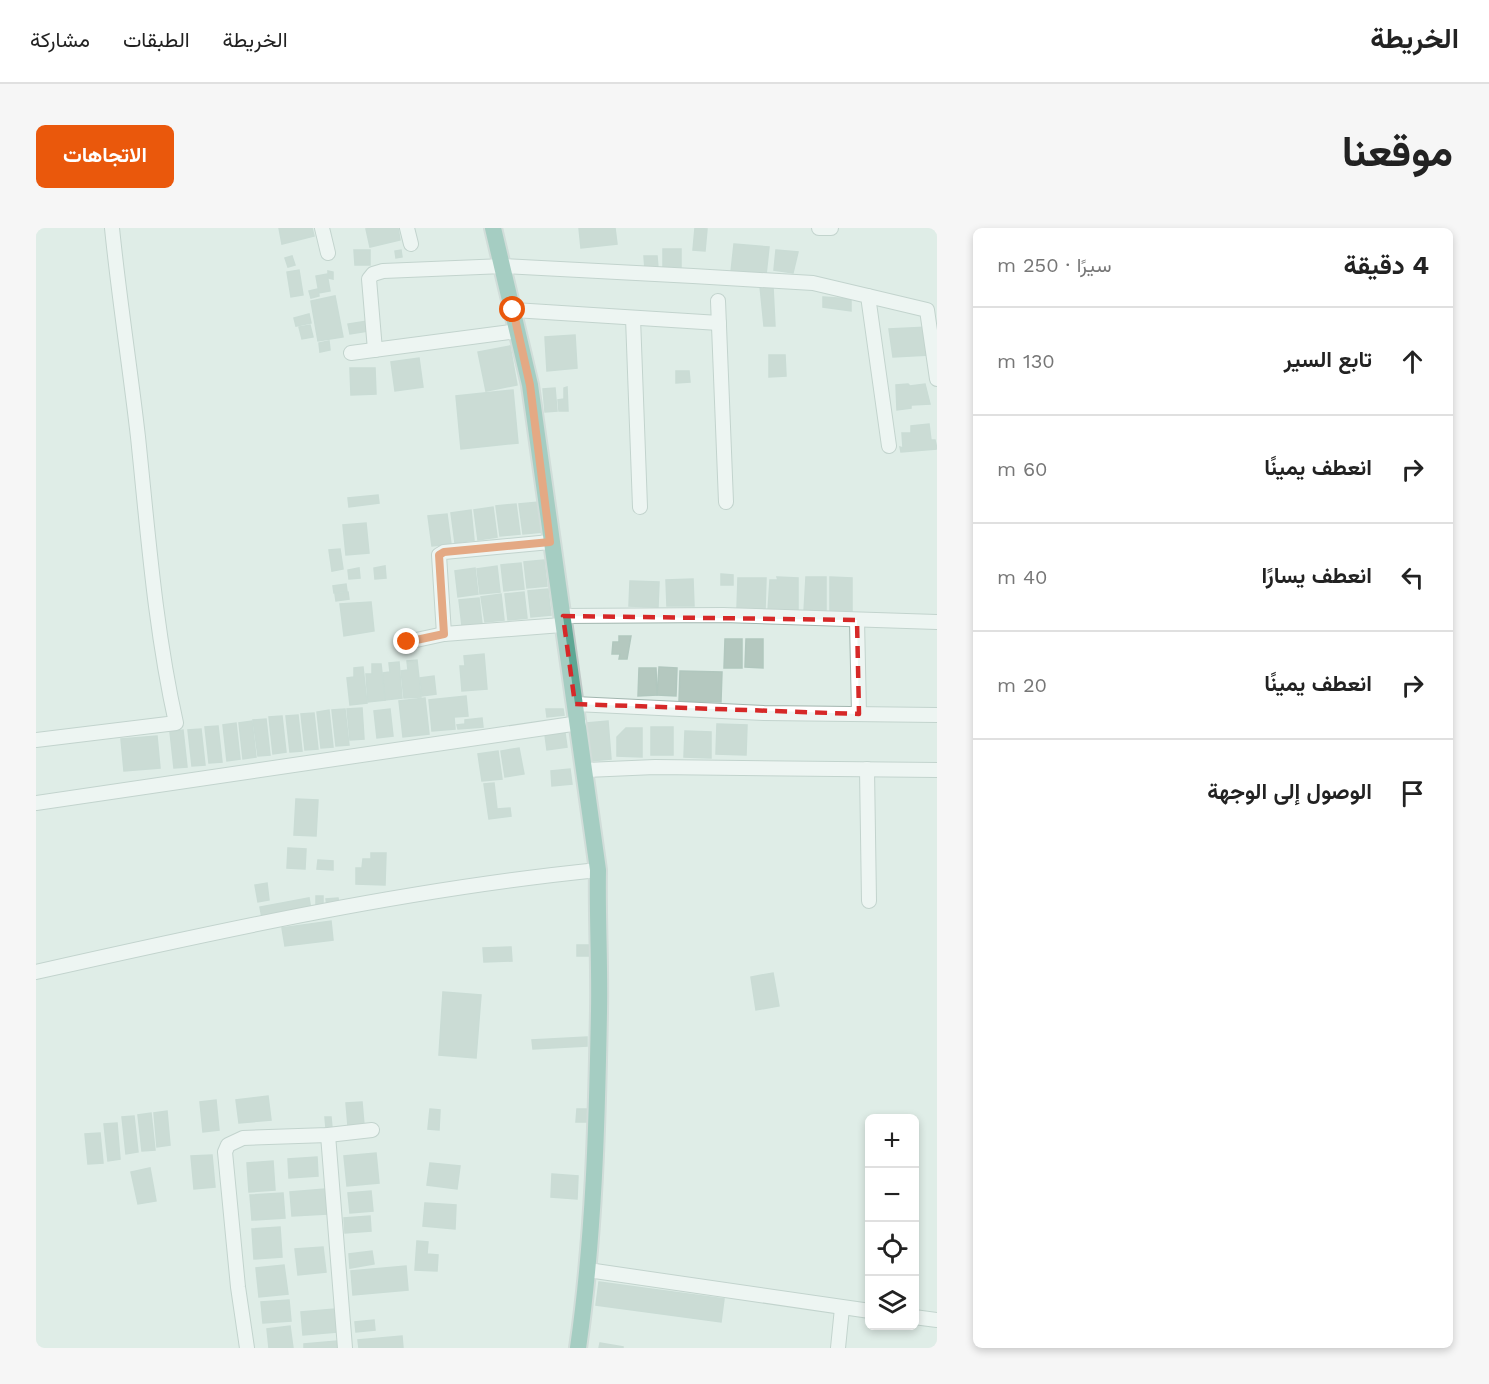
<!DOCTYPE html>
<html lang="ar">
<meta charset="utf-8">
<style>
:root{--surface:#fff;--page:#f6f6f6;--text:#222;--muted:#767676;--line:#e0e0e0;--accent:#ea580c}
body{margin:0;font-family:"Work Sans",Vazirmatn,sans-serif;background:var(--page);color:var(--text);direction:rtl}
.controls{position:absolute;right:18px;bottom:18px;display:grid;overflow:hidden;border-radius:9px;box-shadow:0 3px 9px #0003}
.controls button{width:54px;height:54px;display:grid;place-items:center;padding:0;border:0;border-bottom:2px solid var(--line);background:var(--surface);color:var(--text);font:30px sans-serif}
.stop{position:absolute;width:18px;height:18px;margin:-14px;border:4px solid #ea580c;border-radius:50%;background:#fff}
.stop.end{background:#ea580c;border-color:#fff;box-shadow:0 2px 6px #0008}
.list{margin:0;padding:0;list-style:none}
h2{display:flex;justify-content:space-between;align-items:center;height:78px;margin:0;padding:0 24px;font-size:26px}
h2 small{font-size:20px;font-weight:400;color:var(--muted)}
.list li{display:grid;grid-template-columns:39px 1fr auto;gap:18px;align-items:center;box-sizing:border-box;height:108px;padding:0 24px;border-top:2px solid var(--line)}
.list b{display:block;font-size:22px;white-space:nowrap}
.list em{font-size:20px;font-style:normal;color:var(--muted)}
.icon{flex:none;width:33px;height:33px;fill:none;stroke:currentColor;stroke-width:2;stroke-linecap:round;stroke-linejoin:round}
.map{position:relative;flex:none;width:901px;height:1120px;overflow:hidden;direction:ltr;border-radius:9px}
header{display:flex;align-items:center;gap:36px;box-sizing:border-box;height:84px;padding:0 30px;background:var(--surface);border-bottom:2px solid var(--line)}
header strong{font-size:28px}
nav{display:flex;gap:33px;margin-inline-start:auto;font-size:21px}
.intro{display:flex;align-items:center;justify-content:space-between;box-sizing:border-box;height:144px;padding:0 36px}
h1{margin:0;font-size:42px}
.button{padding:15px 27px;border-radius:9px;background:var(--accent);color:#fff;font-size:21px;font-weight:700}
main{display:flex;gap:36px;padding:0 36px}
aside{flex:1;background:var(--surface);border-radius:9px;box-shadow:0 3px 9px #0003}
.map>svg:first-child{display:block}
</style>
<header>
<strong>الخريطة</strong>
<nav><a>الخريطة</a><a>الطبقات</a><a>مشاركة</a></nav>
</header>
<div class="intro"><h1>موقعنا</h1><a class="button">الاتجاهات</a></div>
<main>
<aside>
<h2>4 دقيقة<small>سيرًا · 250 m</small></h2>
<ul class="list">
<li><svg class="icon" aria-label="ahead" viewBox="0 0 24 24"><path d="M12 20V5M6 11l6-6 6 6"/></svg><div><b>تابع السير</b></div><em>130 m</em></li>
<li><svg class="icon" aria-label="right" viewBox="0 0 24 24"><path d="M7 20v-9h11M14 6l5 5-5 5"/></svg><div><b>انعطف يمينًا</b></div><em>60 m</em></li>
<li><svg class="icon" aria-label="left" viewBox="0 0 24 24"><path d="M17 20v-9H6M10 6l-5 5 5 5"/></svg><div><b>انعطف يسارًا</b></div><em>40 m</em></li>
<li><svg class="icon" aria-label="right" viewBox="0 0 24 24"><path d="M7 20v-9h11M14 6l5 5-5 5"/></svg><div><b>انعطف يمينًا</b></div><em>20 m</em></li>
<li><svg class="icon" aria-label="arrive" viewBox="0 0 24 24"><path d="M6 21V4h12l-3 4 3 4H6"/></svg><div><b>الوصول إلى الوجهة</b></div></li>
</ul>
</aside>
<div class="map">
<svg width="901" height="1120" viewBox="0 0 901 1120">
<rect width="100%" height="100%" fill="#dfede7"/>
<!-- building -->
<g fill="#b4c8bf" stroke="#b1c7be" stroke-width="1.5">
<polygon points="243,0 276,0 278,8 246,16"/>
<polygon points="337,0 362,0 364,12 334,19 330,1"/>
<polygon points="543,0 579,0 581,16 545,20"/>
<polygon points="659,0 671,1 669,23 657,22"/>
<polygon points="698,16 733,19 730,47 695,44"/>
<rect x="627" y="21" width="18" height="18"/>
<polygon points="318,22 334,22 334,37 319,37"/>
<polygon points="365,22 366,29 360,30 359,23"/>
<polygon points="740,22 762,24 757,45 738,42"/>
<polygon points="256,28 259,37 252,39 249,30"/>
<polygon points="608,28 621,28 622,40 609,41"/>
<polygon points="263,42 267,67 255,69 251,44"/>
<polygon points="292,43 297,44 297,51 292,50"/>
<polygon points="291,46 294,63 283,65 280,48"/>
<polygon points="724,58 737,59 739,98 728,98"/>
<polygon points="282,61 283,68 275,70 273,63"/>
<polygon points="299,68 307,109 282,113 275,73"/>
<polygon points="787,69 815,71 815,83 787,79"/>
<polygon points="273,86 275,95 260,98 258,90"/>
<polygon points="331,93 333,103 314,106 312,96"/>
<polygon points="274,97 277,109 266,111 263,99"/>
<polygon points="893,99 893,127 857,129 853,101"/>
<polygon points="539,107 541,140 511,143 509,109"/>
<polygon points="293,113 294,122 284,124 283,115"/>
<polygon points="474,118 481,157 450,163 442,124"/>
<polygon points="733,127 749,127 750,148 733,149"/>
<polygon points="383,130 387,159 359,163 355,134"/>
<polygon points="314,140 339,140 340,166 315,167"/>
<polygon points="640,143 653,143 654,154 640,155"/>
<polygon points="872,156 874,158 889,156 894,176 875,177 875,180 861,182 860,157"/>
<polygon points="531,159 532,183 523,183 522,172 528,171 528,160"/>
<polygon points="519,160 521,183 509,184 507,161"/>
<polygon points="477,162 482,215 425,221 420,168"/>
<polygon points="893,196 895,212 899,212 901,221 865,224 864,219 867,220 866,205 875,205 875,198"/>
<polygon points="342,267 343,275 313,279 312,270"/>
<polygon points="503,274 507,304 487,306 483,276"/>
<polygon points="480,276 484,306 464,308 460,278"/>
<polygon points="457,279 461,309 442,312 438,282"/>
<polygon points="435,282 438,312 419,315 415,285"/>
<polygon points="411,286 415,316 396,318 392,288"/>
<polygon points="330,295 333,325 310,327 307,297"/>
<polygon points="304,321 307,341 296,343 293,322"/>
<polygon points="508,332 511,358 491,360 488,334"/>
<polygon points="485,335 488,361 468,363 465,337"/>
<polygon points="349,338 350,350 339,351 338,340"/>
<polygon points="461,338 464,364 444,366 441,341"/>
<polygon points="323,340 324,350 313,351 312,342"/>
<polygon points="439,340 442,366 422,369 419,343"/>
<polygon points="685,346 697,347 697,357 685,357"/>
<polygon points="741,349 762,350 762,385 732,383 734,352 742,352"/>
<polygon points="770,349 790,349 790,384 768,384"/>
<polygon points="794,349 816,350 816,385 794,384"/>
<polygon points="702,350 730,350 729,382 701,381"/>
<polygon points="657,351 658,378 631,378 630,352"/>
<polygon points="594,353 623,354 622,379 593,378"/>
<polygon points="310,356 311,363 298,365 297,358"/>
<polygon points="512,361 515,387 495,389 492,363"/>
<polygon points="312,364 313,371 300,373 299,366"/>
<polygon points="488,364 491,390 472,392 469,366"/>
<polygon points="465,366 468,392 449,394 445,369"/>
<polygon points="443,370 446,396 426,398 423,372"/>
<polygon points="335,374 338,403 308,408 304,376"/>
<polygon points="583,408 595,408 591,431 583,431 584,426 576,426 577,414 583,414"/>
<polygon points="689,411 706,411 706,440 688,440"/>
<polygon points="710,411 727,411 727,440 709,439"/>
<polygon points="448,426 451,461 426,463 424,438 429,438 428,428"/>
<polygon points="381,432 385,469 368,470 365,443 372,442 371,433"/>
<polygon points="363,434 366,470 349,472 347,445 354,444 353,435"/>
<polygon points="336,436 345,436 349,472 332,474 330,446 336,446"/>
<polygon points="327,439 331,475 314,477 311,450 318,449 318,440"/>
<polygon points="623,439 641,440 640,468 621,467"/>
<polygon points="603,440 620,440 621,467 602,468"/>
<polygon points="644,443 686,444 685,474 643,473"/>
<polygon points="398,448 400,466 386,468 384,450"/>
<polygon points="430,468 432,488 418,489 419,501 396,503 393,472"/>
<polygon points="389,470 393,506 367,509 363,473"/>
<polygon points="326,480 328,511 314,512 311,481"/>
<polygon points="309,481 313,517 300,518 296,482"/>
<polygon points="354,481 357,508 341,510 338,483"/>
<polygon points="510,481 527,481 528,487 511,489"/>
<polygon points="293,482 297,519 285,520 281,484"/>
<polygon points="278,485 282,521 269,522 265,486"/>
<polygon points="262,487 266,523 254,524 250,488"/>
<polygon points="246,488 250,524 237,526 233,489"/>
<polygon points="446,490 447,499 422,501 421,497 429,496 429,492"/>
<polygon points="230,491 234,527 222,528 217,492"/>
<polygon points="216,493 220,529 207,531 203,495"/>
<polygon points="572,493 575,531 554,533 551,495"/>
<polygon points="200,495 204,531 191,533 187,497"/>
<polygon points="681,496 711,497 710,527 680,526"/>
<polygon points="182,498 186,534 173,535 169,499"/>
<rect x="615" y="499" width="22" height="28"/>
<polygon points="590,500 606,500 606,529 581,528 581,509"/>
<polygon points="165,501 169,537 156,538 152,502"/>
<polygon points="147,502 151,539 138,540 134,504"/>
<polygon points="649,503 675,504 675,530 648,529"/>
<polygon points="529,505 531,519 511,522 509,507"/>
<polygon points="121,508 124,540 88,543 85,511"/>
<polygon points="483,520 488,546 469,549 465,523"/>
<polygon points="462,523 466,551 446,553 442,526"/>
<polygon points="534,541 536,556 516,558 515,543"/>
<polygon points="458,555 461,581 474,580 475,588 453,591 448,556"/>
<polygon points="260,571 282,572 280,608 258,607"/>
<polygon points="252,620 270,621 269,641 251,640"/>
<polygon points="335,625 350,625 349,657 320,656 320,640 326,640 327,631 335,631"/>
<polygon points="282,632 297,633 297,642 281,641"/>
<polygon points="231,655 233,672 222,674 219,657"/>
<rect x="280" y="668" width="7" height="12"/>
<polygon points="273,670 275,682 226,690 224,679"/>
<polygon points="302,670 303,677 291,678 290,671"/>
<polygon points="295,693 297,712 249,718 246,700"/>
<rect x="541" y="717" width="12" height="11"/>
<polygon points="475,719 476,733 448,734 447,720"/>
<polygon points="737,745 743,778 720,782 715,749"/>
<polygon points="407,764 445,767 440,830 403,827"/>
<polygon points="551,809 551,818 497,821 496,812"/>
<polygon points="232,868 235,892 203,895 200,872"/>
<polygon points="180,872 183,902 167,904 164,874"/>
<polygon points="326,874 328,897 312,898 310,875"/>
<polygon points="394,881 404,882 403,902 392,901"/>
<polygon points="541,881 551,881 551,894 540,894"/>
<polygon points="131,883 134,917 121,919 118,885"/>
<polygon points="115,885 119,922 106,923 102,887"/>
<polygon points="98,888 102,924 90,926 86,889"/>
<polygon points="289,889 295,889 296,900 290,900"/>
<polygon points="81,895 84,931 72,933 68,896"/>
<polygon points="64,905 67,935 52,936 49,906"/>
<polygon points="340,925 343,955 311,958 308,928"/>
<polygon points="176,927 179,959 158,961 155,928"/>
<polygon points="281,929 282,948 253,950 252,931"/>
<polygon points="237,933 239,962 213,964 211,935"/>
<polygon points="394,935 424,938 421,961 391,957"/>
<polygon points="114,940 120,973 102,976 95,944"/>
<polygon points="516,946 542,948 541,971 515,969"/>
<polygon points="289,961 291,986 256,988 254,964"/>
<polygon points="335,963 337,983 314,985 312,965"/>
<polygon points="247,965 249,990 216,992 214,967"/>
<polygon points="389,975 420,977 419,1001 387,998"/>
<polygon points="334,988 335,1003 309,1005 308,990"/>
<polygon points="244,999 246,1029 218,1031 216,1001"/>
<polygon points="381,1013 392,1014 391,1026 402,1027 401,1043 379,1042"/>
<polygon points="287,1019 290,1044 262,1047 259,1021"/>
<polygon points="336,1023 338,1036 314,1040 313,1026"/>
<polygon points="248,1037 252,1066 223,1069 220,1040"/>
<polygon points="370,1038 372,1062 317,1067 315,1043"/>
<polygon points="563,1054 688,1071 685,1094 560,1077"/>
<polygon points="253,1072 255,1093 227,1095 225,1074"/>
<polygon points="299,1081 301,1104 267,1107 265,1084"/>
<polygon points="338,1092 339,1102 320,1104 319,1094"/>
<polygon points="254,1098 257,1120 233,1120 231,1101"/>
<polygon points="366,1108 367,1120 323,1120 322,1112"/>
<polygon points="301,1113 301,1120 268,1120 268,1116"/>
<polygon points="564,1115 587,1119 587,1120 563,1120"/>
</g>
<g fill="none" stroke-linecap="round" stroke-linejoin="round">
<!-- minor casing -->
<g stroke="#a1b5ae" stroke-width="16">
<g id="minor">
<polyline points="286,0 292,25"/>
<polyline points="371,0 375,16"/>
<polyline points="783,0 795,0"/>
<polyline points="832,68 891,82 901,151"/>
<polyline points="682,73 690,274"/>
<polyline points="478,82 683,95"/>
<polyline points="597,90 604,279"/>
<polyline points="339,122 333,51 337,46 347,43 468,38 657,48 777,55 832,68 853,218"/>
<polyline points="315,125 482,103"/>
<polyline points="527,388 687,387 901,394"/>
<polyline points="821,392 823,486"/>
<polyline points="408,406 403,327 408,324 514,314"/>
<polyline points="371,414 408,406 526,397"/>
<polyline points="539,476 728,485 901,487"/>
<path d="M0,512l140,-17c-21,-94 -28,-190 -38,-286 -8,-70 -19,-139 -26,-209"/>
<polyline points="831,541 833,673"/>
<polyline points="550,542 619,539 901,542"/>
<polyline points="0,575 543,495"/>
<path d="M0,744c186,-42 373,-83 562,-102"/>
<polyline points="292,907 309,1120"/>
<polyline points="552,1042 834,1083"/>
<polyline points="878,1089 901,1092"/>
<polyline points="211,1120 202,1059 189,924 192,917 207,910 292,907 336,902"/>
<polyline points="802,1120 806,1080"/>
</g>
</g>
<!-- major casing -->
<g stroke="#c0c9c7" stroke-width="20">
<path id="major" d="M457,0l37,157 68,485c-1,47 2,94 1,141 -2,113 -5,226 -21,337"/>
</g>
<!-- minor -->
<use href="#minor" stroke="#fff" stroke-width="14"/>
<!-- major -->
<use href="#major" stroke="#5fa794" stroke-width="16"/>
</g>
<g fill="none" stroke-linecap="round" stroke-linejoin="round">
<!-- route -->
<polyline stroke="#ea580c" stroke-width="8" points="371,414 408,406 403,327 408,324 514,314 494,157 477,82"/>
</g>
<!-- marked area -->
<path d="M0 0H901V1120H0ZM527,388l294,4 2,94 -284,-10z" fill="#dfede7" fill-opacity=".55" fill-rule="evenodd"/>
<path fill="none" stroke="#d62828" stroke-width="4.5" stroke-dasharray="12 8" stroke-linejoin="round" d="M527,388l294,4 2,94 -284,-10z"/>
</svg>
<div class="controls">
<button>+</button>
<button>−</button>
<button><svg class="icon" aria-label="locate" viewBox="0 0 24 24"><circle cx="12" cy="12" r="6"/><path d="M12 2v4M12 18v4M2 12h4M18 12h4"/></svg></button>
<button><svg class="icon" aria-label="layers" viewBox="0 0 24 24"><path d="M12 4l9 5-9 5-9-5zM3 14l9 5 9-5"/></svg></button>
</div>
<div class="stop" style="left:477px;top:82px"></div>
<div class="stop end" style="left:371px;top:414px"></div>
</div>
</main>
